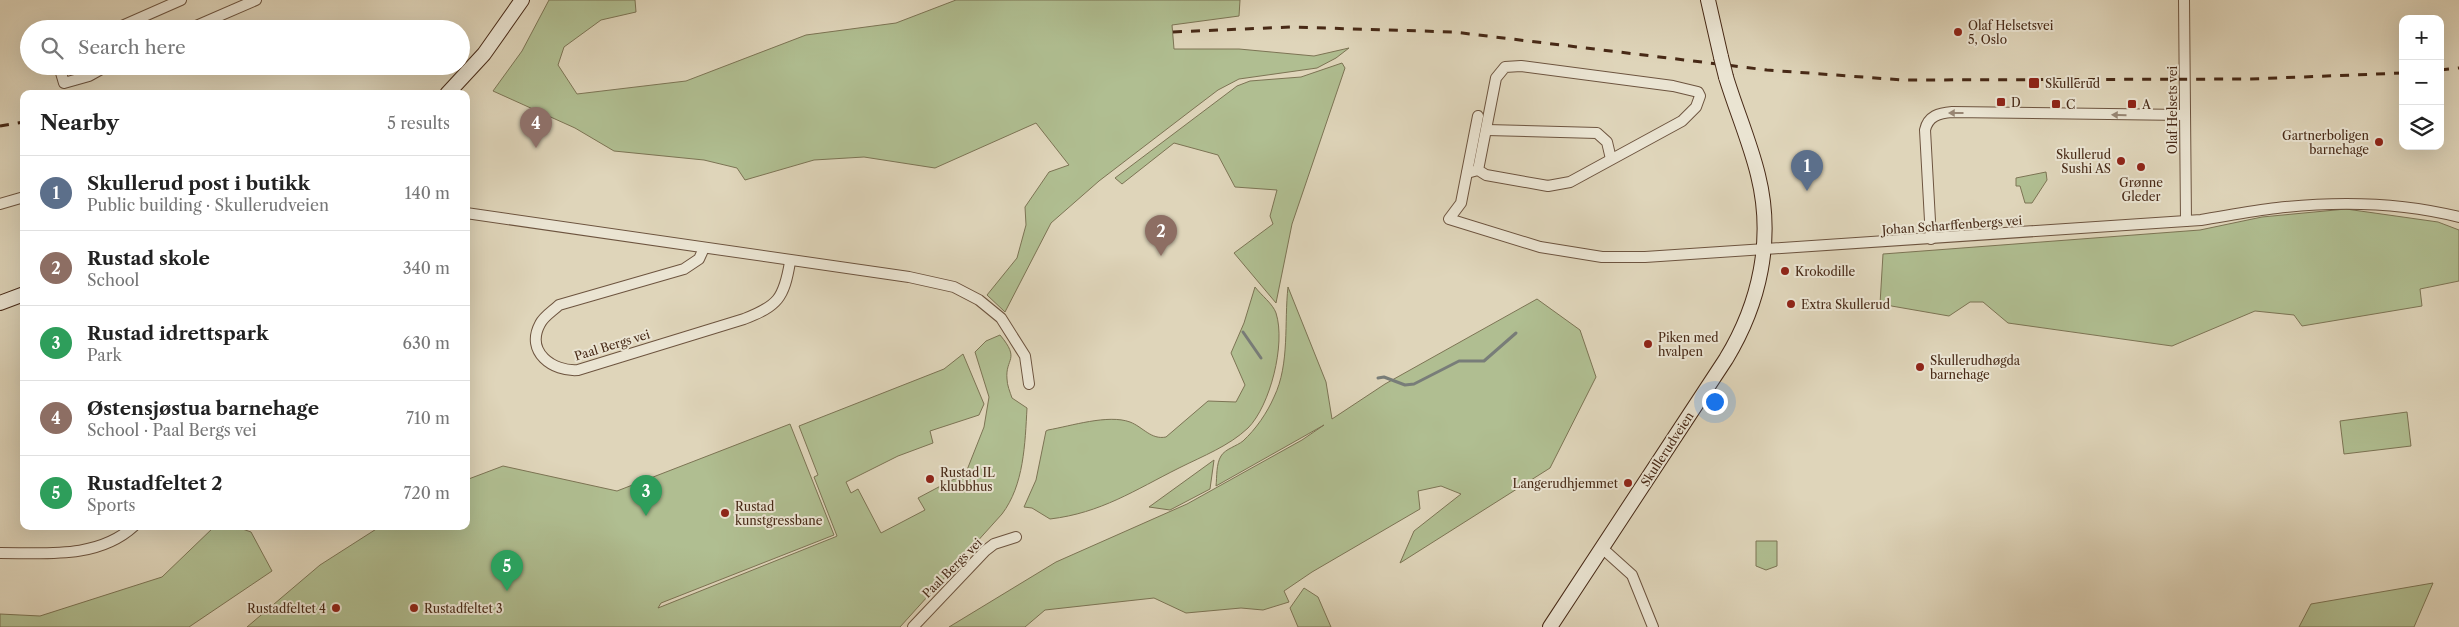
<!DOCTYPE html>
<meta charset="utf-8">
<style>
:root{--surface:#fff;--page:#f6f6f6;--text:#222;--muted:#767676;--line:#e0e0e0;--accent:#8f2418}
body{margin:0;font-family:"Libre Caslon Text",serif;background:var(--page);color:var(--text)}
.controls{position:absolute;right:15px;top:15px;display:grid;overflow:hidden;border-radius:10px;box-shadow:0 5px 20px #0002}
.controls button{width:45px;height:45px;display:grid;place-items:center;padding:0;border:0;border-bottom:1px solid var(--line);background:var(--surface);color:var(--text);font:25px sans-serif}
.you{position:absolute;left:1714px;top:401px;width:18px;height:18px;margin:-12px;border:4px solid #fff;border-radius:50%;background:#1a73e8;box-shadow:0 0 0 8px #1a73e833}
.badge{display:grid;place-items:center;width:32px;height:32px;border-radius:50%;background:var(--accent);color:#fff;font-size:16px;font-weight:700}
.pin{position:absolute;translate:-50% -41px;filter:drop-shadow(0 1px 2px #0008)}
.pin::after{content:'';position:absolute;top:26px;width:18px;height:15px;background:inherit;clip-path:polygon(0 0,100% 0,50% 100%)}
.list{margin:0;padding:0;list-style:none}
h2{display:flex;justify-content:space-between;align-items:center;height:65px;margin:0;padding:0 20px;font-size:21px}
h2 small{font-size:16px;font-weight:400;color:var(--muted)}
.list li{display:grid;grid-template-columns:32px 1fr auto;gap:15px;align-items:center;box-sizing:border-box;height:75px;padding:0 20px;border-top:1px solid var(--line)}
.list b{display:block;font-size:19px;white-space:nowrap}
.list p{margin:0;font-size:16px;white-space:nowrap;color:var(--muted)}
.list em{font-size:16px;font-style:normal;color:var(--muted)}
.icon{flex:none;width:28px;height:28px;fill:none;stroke:currentColor;stroke-width:2;stroke-linecap:round;stroke-linejoin:round}
.map{position:relative;flex:none;width:2459px;height:627px;overflow:hidden}
.search{position:absolute;background:var(--surface);box-shadow:0 5px 20px #0002;left:20px;top:20px;width:450px;height:55px;display:flex;align-items:center;gap:12px;box-sizing:border-box;padding:0 18px;border-radius:28px;color:var(--muted);font-size:19px}
.panel{position:absolute;background:var(--surface);box-shadow:0 5px 20px #0002;left:20px;top:90px;width:450px;height:440px;border-radius:10px}
.map>svg:first-child{display:block}
</style>
<div class="map">
<svg width="2459" height="627" viewBox="0 0 2459 627">
<rect width="100%" height="100%" fill="#dfd5ba"/>
<filter id="stains"><feTurbulence type="fractalNoise" baseFrequency=".004" numOctaves="4"/><feColorMatrix values="0 0 0 0 .2 0 0 0 0 .09 0 0 0 0 .02 0 0 0 .5 -.17"/></filter>
<radialGradient id="worn" r=".72"><stop offset=".6" stop-color="#630" stop-opacity="0"/><stop offset="1" stop-color="#630" stop-opacity=".3"/></radialGradient>
<!-- green -->
<g fill="#b0be91" stroke="#7c7454">
<polygon points="549,0 635,0 636,12 601,20 564,47 558,65 577,94 686,81 806,35 896,23 956,0 1240,0 1239,16 1172,25 1174,49 1239,49 1314,56 1349,48 1336,58 1317,68 1239,79 1218,90 1193,109 1099,181 1051,223 1005,312 987,295 1017,258 1026,225 1025,207 1049,172 1069,165 1036,123 935,168 864,157 814,160 745,180 737,168 704,160 614,151 575,128 493,91 522,51"/>
<polygon points="1342,63 1345,68 1292,224 1276,303 1234,253 1273,224 1270,216 1277,190 1235,187 1218,155 1174,143 1122,184 1115,178 1237,86 1250,81 1301,77"/>
<polygon points="2046,172 2047,180 2032,203 2025,203 2020,186 2016,186 2016,178"/>
<polygon points="2346,209 2438,222 2459,230 2459,281 2420,289 2422,306 2302,326 2294,315 2255,311 2172,346 2008,323 1983,302 1970,302 1949,316 1880,304 1883,254 2200,230 2262,217"/>
<path d="M1255,287c6,8 18,17 21,26 10,31 -6,93 -28,115 -19,18 -45,28 -69,40 -44,22 -78,45 -129,51l-18,-11 -8,-1 12,-27 10,-49 2,-1c23,-4 60,-16 82,-8 13,5 21,18 36,15l42,-36 28,1 9,-17 -14,-32 13,-30z"/>
<path d="M1288,287l38,95 6,37 53,-35 152,-85 43,31 16,47 -46,91 -150,95 14,-32 47,-37 -20,-8 -23,5 2,18 -108,63 -28,19 5,11 -26,8 -22,-2 -55,5 -32,-15 -109,12 -20,17h-76l107,-65 131,-58 115,-64 22,-15 -108,61c1,-9 0,-22 5,-30 4,-7 16,-10 22,-15 13,-12 24,-28 31,-44 16,-33 10,-75 14,-110z"/>
<path d="M1000,335c21,25 5,23 7,44 0,6 3,13 5,19l15,10c-2,36 -3,77 -25,106l-102,113h-653l73,-62 61,-39h85v-46l37,-14 114,25 173,-67 44,111 -173,68 -3,5 177,-71 2,-1 -23,-59 4,-2 -19,-49 145,-57 19,-15 21,50 -5,11 -49,16 3,12 -35,13 -52,26 5,11 7,-4 23,44 44,-23 -7,-12 32,-17 15,-6 19,-48 5,-30 -14,-45 11,-11z"/>
<polygon points="2407,412 2411,446 2344,454 2340,421"/>
<polygon points="1214,460 1210,489 1170,510 1149,507"/>
<polygon points="215,526 234,526 251,532 272,571 189,627 0,627 0,614 40,616 162,577"/>
<polygon points="1756,541 1777,541 1777,566 1766,570 1756,566"/>
<polygon points="2433,583 2414,627 2299,627 2311,604"/>
<polygon points="1304,588 1318,597 1331,627 1298,627 1290,608"/>
</g>
<g fill="none" stroke-linecap="round" stroke-linejoin="round">
<!-- stream -->
<g stroke="#787d79" stroke-width="3">
<polyline points="1243,332 1261,358"/>
<polyline points="1378,378 1384,377 1405,385 1414,384 1459,361 1484,361 1516,333"/>
</g>
<!-- minor casing -->
<g stroke="#6d543f" stroke-width="12">
<g id="minor">
<polyline points="2184,0 2186,221"/>
<polyline points="115,29 181,0"/>
<polyline points="189,29 256,0"/>
<polyline points="59,66 64,83 89,76 107,66"/>
<path d="M1478,116l-17,87 -12,16 91,28 62,10h43l556,-37c25,-4 50,-9 76,-12 61,-7 122,-6 182,9"/>
<polyline points="1487,130 1597,133 1607,142 1611,159"/>
<polyline points="1467,173 1478,170 1486,175 1548,186 1570,182 1682,121 1696,107 1700,96 1698,92 1673,86 1521,66 1505,67 1496,78 1478,170"/>
<polyline points="0,204 24,197"/>
<polyline points="466,213 909,277 954,287 979,300 1001,318 1025,356 1029,384"/>
<path d="M1931,239l-6,-109c3,-14 14,-17 27,-18l233,3"/>
<path d="M704,248l-5,11 -15,10 -125,36c-6,6 -15,11 -19,19 -15,28 13,48 38,46l166,-51c34,-13 40,-21 46,-57"/>
<polyline points="1602,548 1632,575 1653,627"/>
<path d="M0,553c46,0 98,6 134,-27"/>
<polyline points="913,627 985,551 994,544 1016,537"/>
</g>
</g>
<!-- secondary casing -->
<g stroke="#472916" stroke-width="16">
<g id="secondary">
<polyline points="1708,0 1721,57"/>
<polyline points="447,94 484,54 522,0"/>
<polyline points="0,303 24,294"/>
<path d="M1550,627l176,-268c34,-56 48,-120 32,-184 -8,-33 -22,-65 -32,-98"/>
</g>
</g>
<!-- minor -->
<use href="#minor" stroke="#eae4d2" stroke-width="10"/>
<!-- secondary -->
<use href="#secondary" stroke="#eae4d2" stroke-width="14"/>
<!-- rail -->
<g stroke="#472916" stroke-width="3" stroke-dasharray="9 9" stroke-linecap="butt">
<polyline points="1173,32 1290,27 1454,32 1767,70 1903,80 2251,79 2403,73"/>
<polyline points="2440,70 2459,68"/>
<polyline points="0,126 24,122"/>
</g>
<!-- secondary-bridge casing -->
<g stroke="#472916" stroke-width="16" stroke-linecap="butt">
<polyline id="secondary-bridge" points="1721,57 1726,77"/>
</g>
<!-- secondary-bridge -->
<use href="#secondary-bridge" stroke="#eae4d2" stroke-width="14"/>
</g>
<!-- one-way arrows -->
<defs><path id="oneway-solid" d="M-6-.8H1V-3.2L6.5 0L1 3.2V.8H-6Z" transform="scale(1.25)"/></defs>
<g fill="#988674">
<use href="#oneway-solid" transform="translate(1956 113) rotate(180)"/>
<use href="#oneway-solid" transform="translate(2119 115) rotate(-179)"/>
</g>
<!-- markers -->
<g fill="#8f2418" stroke="#eae4d2" stroke-width="2">
<circle cx="1958" cy="32" r="5"/>
<rect x="2028" y="77" width="12" height="12" rx="2.5"/>
<rect x="1996" y="97" width="10" height="10" rx="2.5"/>
<rect x="2051" y="99" width="10" height="10" rx="2.5"/>
<rect x="2127" y="99" width="10" height="10" rx="2.5"/>
<circle cx="2379" cy="142" r="5"/>
<circle cx="2121" cy="161" r="5"/>
<circle cx="2141" cy="167" r="5"/>
<circle cx="1785" cy="271" r="5"/>
<circle cx="1791" cy="304" r="5"/>
<circle cx="1648" cy="344" r="5"/>
<circle cx="1920" cy="367" r="5"/>
<circle cx="930" cy="479" r="5"/>
<circle cx="1628" cy="483" r="5"/>
<circle cx="725" cy="513" r="5"/>
<circle cx="336" cy="608" r="5"/>
<circle cx="414" cy="608" r="5"/>
</g>
<g text-anchor="middle" dominant-baseline="central" stroke-width="4" stroke-linejoin="round" paint-order="stroke">
<!-- poi labels -->
<g font-size="12" fill="#472916" stroke="#eae4d2" text-anchor="start">
<text x="1968" y="25">Olaf Helsetsvei<tspan x="1968" dy="14">5, Oslo</tspan></text>
<text x="2045" y="83">Skullerud</text>
<text x="2011" y="102">D</text>
<text x="2066" y="104">C</text>
<text x="2142" y="104">A</text>
<text x="2369" y="135" text-anchor="end">Gartnerboligen<tspan x="2369" dy="14">barnehage</tspan></text>
<text x="2111" y="154" text-anchor="end">Skullerud<tspan x="2111" dy="14">Sushi AS</tspan></text>
<text x="2141" y="182" text-anchor="middle">Grønne<tspan x="2141" dy="14">Gleder</tspan></text>
<text x="1795" y="271">Krokodille</text>
<text x="1801" y="304">Extra Skullerud</text>
<text x="1658" y="337">Piken med<tspan x="1658" dy="14">hvalpen</tspan></text>
<text x="1930" y="360">Skullerudhøgda<tspan x="1930" dy="14">barnehage</tspan></text>
<text x="940" y="472">Rustad IL<tspan x="940" dy="14">klubbhus</tspan></text>
<text x="1618" y="483" text-anchor="end">Langerudhjemmet</text>
<text x="735" y="506">Rustad<tspan x="735" dy="14">kunstgressbane</tspan></text>
<text x="326" y="608" text-anchor="end">Rustadfeltet 4</text>
<text x="424" y="608">Rustadfeltet 3</text>
</g>
<!-- street labels -->
<g font-size="12" fill="#472916" stroke="#eae4d2">
<text transform="translate(2172 110) rotate(-90)">Olaf Helsets vei</text>
<text transform="translate(1952 225) rotate(-4)">Johan Scharffenbergs vei</text>
<text transform="translate(612 345) rotate(-17)">Paal Bergs vei</text>
<text transform="translate(1667 449) rotate(-57)">Skullerudveien</text>
<text transform="translate(952 568) rotate(-45)">Paal Bergs vei</text>
</g>
</g>
<rect width="100%" height="100%" filter="url(#stains)"/>
<rect width="100%" height="100%" fill="url(#worn)"/>
</svg>
<div class="controls">
<button>+</button>
<button>−</button>
<button><svg class="icon" aria-label="layers" viewBox="0 0 24 24"><path d="M12 4l9 5-9 5-9-5zM3 14l9 5 9-5"/></svg></button>
</div>
<div class="you"></div>
<div class="pin badge" style="left:1807px;top:191px;background:#5c6f8a">1</div>
<div class="pin badge" style="left:1161px;top:256px;background:#8d6e63">2</div>
<div class="pin badge" style="left:646px;top:516px;background:#2e9e5b">3</div>
<div class="pin badge" style="left:536px;top:148px;background:#8d6e63">4</div>
<div class="pin badge" style="left:507px;top:591px;background:#2e9e5b">5</div>
<div class="search"><svg class="icon" aria-label="search" viewBox="0 0 24 24"><circle cx="10" cy="10" r="6"/><path d="M15 15l6 6"/></svg>Search here</div>
<section class="panel">
<h2>Nearby<small>5 results</small></h2>
<ul class="list">
<li><span class="badge" style="background:#5c6f8a">1</span><div><b>Skullerud post i butikk</b><p>Public building · Skullerudveien</p></div><em>140 m</em></li>
<li><span class="badge" style="background:#8d6e63">2</span><div><b>Rustad skole</b><p>School</p></div><em>340 m</em></li>
<li><span class="badge" style="background:#2e9e5b">3</span><div><b>Rustad idrettspark</b><p>Park</p></div><em>630 m</em></li>
<li><span class="badge" style="background:#8d6e63">4</span><div><b>Østensjøstua barnehage</b><p>School · Paal Bergs vei</p></div><em>710 m</em></li>
<li><span class="badge" style="background:#2e9e5b">5</span><div><b>Rustadfeltet 2</b><p>Sports</p></div><em>720 m</em></li>
</ul>
</section>
</div>
